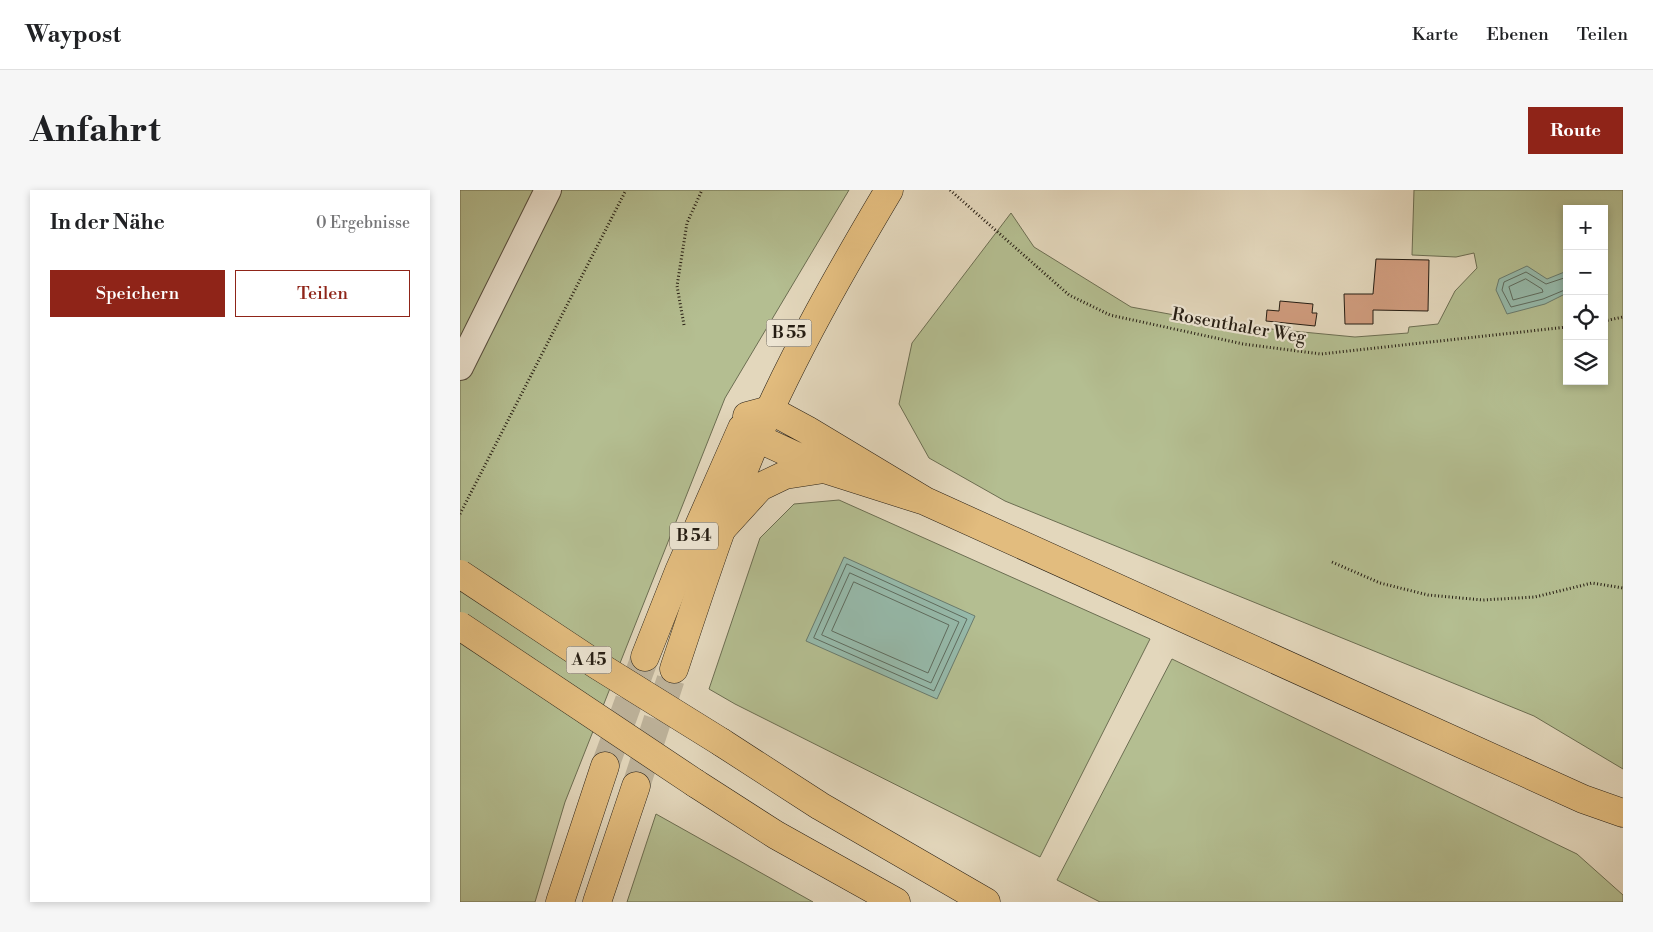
<!DOCTYPE html>
<html lang="de">
<meta charset="utf-8">
<style>
:root{--surface:#fff;--page:#f6f6f6;--text:#202124;--muted:#757577;--line:#e0e0e0;--accent:#8f2418}
body{margin:0;font-family:"Libre Bodoni",serif;background:var(--page);color:var(--text)}
.controls{position:absolute;right:15px;top:15px;display:grid;overflow:hidden;border-radius:0px;box-shadow:0 2px 8px #0003}
.controls button{width:45px;height:45px;display:grid;place-items:center;padding:0;border:0;border-bottom:1px solid var(--line);background:var(--surface);color:var(--text);font:25px sans-serif}
.list{margin:0;padding:0;list-style:none}
h2{display:flex;justify-content:space-between;align-items:center;height:65px;margin:0;padding:0 20px;font-size:21px}
h2 small{font-size:16px;font-weight:400;color:var(--muted)}
.actions{display:flex;gap:10px;padding:15px 20px}
.actions a{flex:1;padding:11px 0;border:1px solid var(--accent);border-radius:0px;text-align:center;font-size:18px;color:var(--accent)}
.actions .main{background:var(--accent);color:#fff}
.icon{flex:none;width:28px;height:28px;fill:none;stroke:currentColor;stroke-width:2;stroke-linecap:round;stroke-linejoin:round}
.map{position:relative;flex:none;width:1163px;height:712px;overflow:hidden;border-radius:0px}
header{display:flex;align-items:center;gap:30px;box-sizing:border-box;height:70px;padding:0 25px;background:var(--surface);border-bottom:1px solid var(--line)}
header strong{font-size:24px}
nav{display:flex;gap:28px;margin-inline-start:auto;font-size:18px}
.intro{display:flex;align-items:center;justify-content:space-between;box-sizing:border-box;height:120px;padding:0 30px}
h1{margin:0;font-size:35px}
.button{padding:12px 22px;border-radius:0px;background:var(--accent);color:#fff;font-size:18px;font-weight:700}
main{display:flex;gap:30px;padding:0 30px}
aside{flex:1;background:var(--surface);border-radius:0px;box-shadow:0 2px 8px #0003}
.map>svg:first-child{display:block}
</style>
<header>
<strong>Waypost</strong>
<nav><a>Karte</a><a>Ebenen</a><a>Teilen</a></nav>
</header>
<div class="intro"><h1>Anfahrt</h1><a class="button">Route</a></div>
<main>
<aside>
<h2>In der Nähe<small>0 Ergebnisse</small></h2>
<ul class="list">
</ul>
<div class="actions"><a class="main">Speichern</a><a>Teilen</a></div>
</aside>
<div class="map">
<svg width="1163" height="712" viewBox="0 0 1163 712">
<rect width="100%" height="100%" fill="#e3d7bc"/>
<filter id="stains"><feTurbulence type="fractalNoise" baseFrequency=".004" numOctaves="4"/><feColorMatrix values="0 0 0 0 .2 0 0 0 0 .09 0 0 0 0 .02 0 0 0 .5 -.17"/></filter>
<radialGradient id="worn" r=".72"><stop offset=".6" stop-color="#630" stop-opacity="0"/><stop offset="1" stop-color="#630" stop-opacity=".3"/></radialGradient>
<!-- green -->
<g fill="#b4be91" stroke="#6c6e52" fill-rule="evenodd">
<polygon points="0,0 389,0 265,208 105,612 75,712 0,712"/>
<path d="M954,0h209v579l-89,-53 -529,-215 -76,-43 -30,-54 13,-61 99,-130 23,34 97,60 98,18 126,12 53,-4 1,-6 29,-3 17,-33 22,-23 -3,-15 -18,4 -44,-2zM1107,19h37v172h-37z"/>
<polygon points="379,310 690,449 580,667 275,514 249,499 300,348 334,314"/>
<polygon points="712,469 1117,664 1163,705 1163,712 640,712 597,690"/>
<polygon points="196,624 353,712 167,712"/>
</g>
<!-- water -->
<g fill="#96baab" stroke="#697b6e">
<polygon points="1067,76 1087,89 1107,81 1107,103 1085,114 1047,124 1036,100 1039,89"/>
<polygon points="384,367 515,426 477,509 346,451"/>
</g>
<g fill="none" stroke-linecap="round" stroke-linejoin="round">
<!-- shore -->
<g stroke="#5e6c5f" stroke-width="1">
<polyline points="1107,87 1086,94 1066,82 1044,92 1042,100 1051,117 1083,109 1107,99"/>
<polygon points="1066,89 1082,99 1083,102 1053,110 1049,97"/>
<polygon points="387,374 507,429 474,501 354,448"/>
<polygon points="390,383 499,432 471,493 362,445"/>
<polygon points="394,392 489,435 468,483 372,441"/>
</g>
</g>
<!-- building -->
<g fill="#d09c7e" stroke="#251d13">
<polygon points="916,69 969,70 968,121 913,120 913,134 885,134 884,104 913,104"/>
<polygon points="820,111 853,114 852,123 857,123 855,136 806,131 807,120 819,121"/>
</g>
<g fill="none" stroke-linecap="round" stroke-linejoin="round">
<!-- primary-tunnel -->
<g stroke="#bdb29a" stroke-width="28" stroke-dasharray="28 14" stroke-linecap="butt">
<polyline points="145,576 185,467"/>
<polyline points="176,596 214,479"/>
</g>
<!-- minor casing -->
<g stroke="#544c3d" stroke-width="28">
<polyline id="minor" points="0,177 88,0"/>
</g>
<!-- primary casing -->
<g stroke="#251d13" stroke-width="29">
<g id="primary">
<polyline points="185,467 219,381 282,238"/>
<path d="M214,479c26,-78 51,-156 83,-231 37,-85 85,-169 132,-248"/>
<polyline points="100,712 145,576"/>
<polyline points="137,712 176,596"/>
</g>
</g>
<!-- motorway casing -->
<g stroke="#251d13" stroke-width="29">
<g id="motorway">
<polyline points="465,311 347,240 310,220 287,226 297,248 364,279 465,311 1123,609 1163,623"/>
<polyline points="259,342 300,297 325,285 364,279"/>
<polyline points="261,552 360,616 526,712"/>
<polyline points="235,593 316,645 436,712"/>
</g>
</g>
<!-- path -->
<g stroke="#251d13" stroke-width="3" stroke-dasharray="1 2.5" stroke-linecap="butt">
<polyline points="490,0 609,105 650,125 783,154 861,164 1107,137"/>
<polyline points="1144,131 1163,127"/>
<polyline points="224,135 217,96 227,33 242,0"/>
<polyline points="0,324 166,0"/>
<polyline points="872,372 920,393 968,405 1023,410 1075,407 1132,393 1163,398"/>
</g>
<!-- minor -->
<use href="#minor" stroke="#ede5d3" stroke-width="26"/>
<!-- primary -->
<use href="#primary" stroke="#e2bc7e" stroke-width="28"/>
<!-- motorway -->
<use href="#motorway" stroke="#e2bc7e" stroke-width="28"/>
<!-- motorway-bridge casing -->
<g stroke="#251d13" stroke-width="29" stroke-linecap="butt">
<g id="motorway-bridge">
<polyline points="0,384 137,475 261,552"/>
<polyline points="0,436 235,593"/>
</g>
</g>
<!-- motorway-bridge -->
<use href="#motorway-bridge" stroke="#e2bc7e" stroke-width="28"/>
</g>
<g text-anchor="middle" dominant-baseline="central" stroke-width="4.5" stroke-linejoin="round" paint-order="stroke">
<!-- shield labels -->
<g fill="#ede5d3" stroke="#61594d" stroke-width="1">
<rect x="306.5" y="129.5" width="45" height="27" rx="4"/>
<rect x="210" y="332.5" width="48" height="27" rx="4"/>
<rect x="106.5" y="456.5" width="45" height="27" rx="4"/>
</g>
<g font-size="16" font-weight="bold" fill="#251d13">
<text x="329" y="143">B 55</text>
<text x="234" y="346">B 54</text>
<text x="129" y="470">A 45</text>
</g>
<!-- street labels -->
<g font-size="18" fill="#251d13" stroke="#ede5d3">
<text transform="translate(779 136) rotate(10)">Rosenthaler Weg</text>
</g>
</g>
<rect width="100%" height="100%" filter="url(#stains)"/>
<rect width="100%" height="100%" fill="url(#worn)"/>
</svg>
<div class="controls">
<button>+</button>
<button>−</button>
<button><svg class="icon" aria-label="locate" viewBox="0 0 24 24"><circle cx="12" cy="12" r="6"/><path d="M12 2v4M12 18v4M2 12h4M18 12h4"/></svg></button>
<button><svg class="icon" aria-label="layers" viewBox="0 0 24 24"><path d="M12 4l9 5-9 5-9-5zM3 14l9 5 9-5"/></svg></button>
</div>
</div>
</main>
